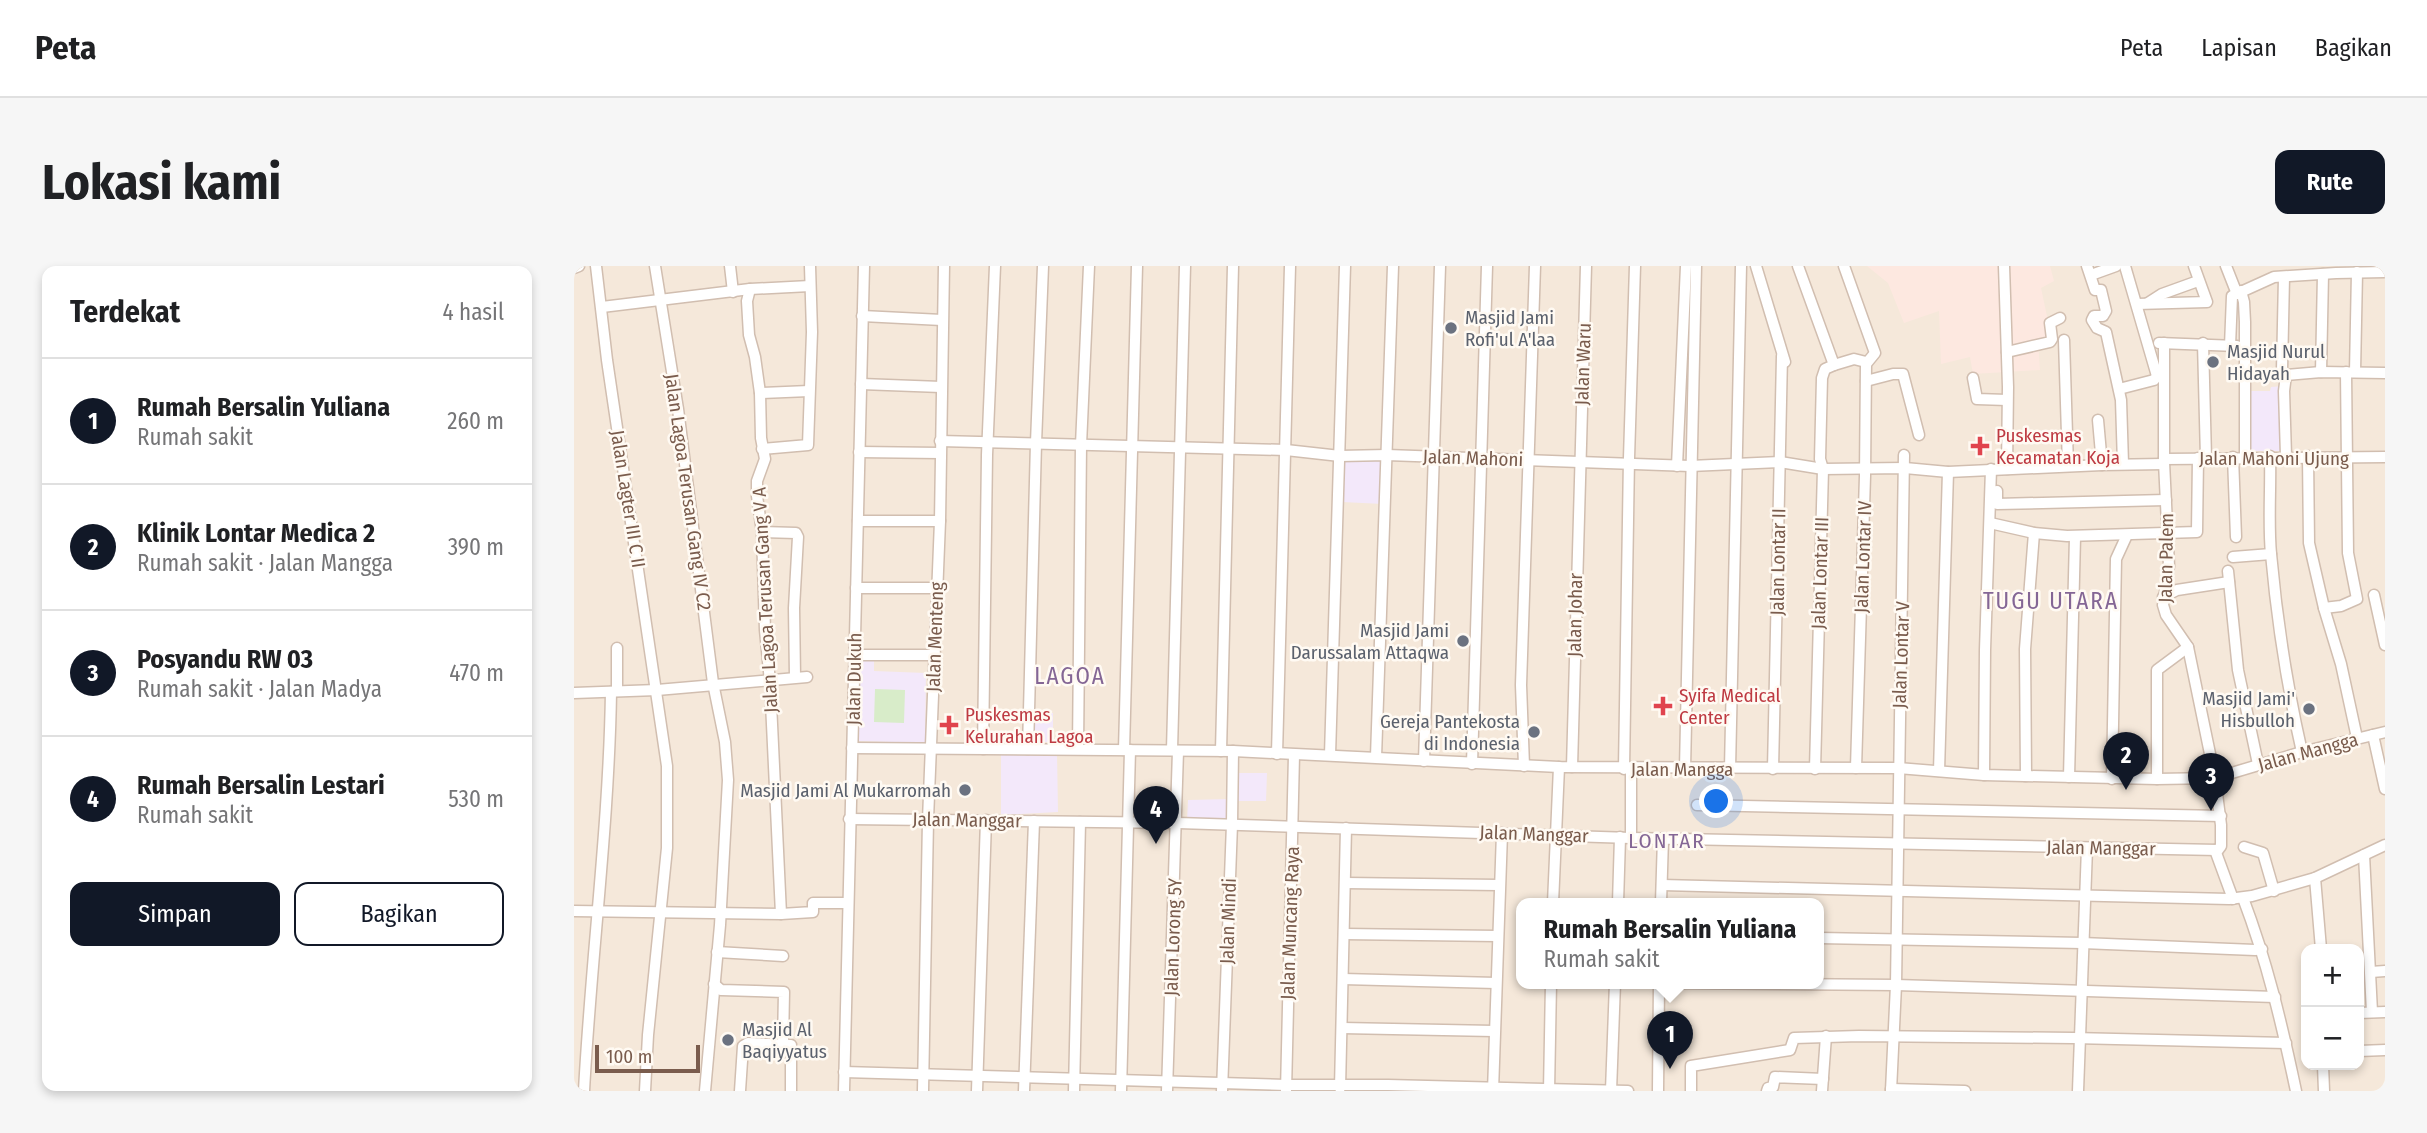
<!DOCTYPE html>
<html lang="id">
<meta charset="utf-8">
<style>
:root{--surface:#fff;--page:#f6f6f6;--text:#202124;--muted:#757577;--line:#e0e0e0;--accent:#111827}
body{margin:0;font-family:"Fira Sans Condensed",sans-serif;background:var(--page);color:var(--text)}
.controls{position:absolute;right:21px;bottom:21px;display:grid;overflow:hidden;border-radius:14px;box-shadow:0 4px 10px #0003}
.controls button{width:63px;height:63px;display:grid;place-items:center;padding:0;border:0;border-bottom:2px solid var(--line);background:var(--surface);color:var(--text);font:35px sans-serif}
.scale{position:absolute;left:21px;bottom:18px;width:105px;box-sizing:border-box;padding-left:7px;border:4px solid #7a5c4d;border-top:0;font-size:19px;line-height:24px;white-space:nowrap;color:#7a5c4d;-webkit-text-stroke:5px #fffaf3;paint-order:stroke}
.you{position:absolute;left:1143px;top:536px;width:24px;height:24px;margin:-18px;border:5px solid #fff;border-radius:50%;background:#1a73e8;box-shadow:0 0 0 10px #1a73e833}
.badge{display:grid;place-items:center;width:46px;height:46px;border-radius:50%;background:var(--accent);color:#fff;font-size:23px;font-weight:700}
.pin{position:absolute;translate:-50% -58px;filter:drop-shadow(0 2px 4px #0008)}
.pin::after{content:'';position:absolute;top:37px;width:24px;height:21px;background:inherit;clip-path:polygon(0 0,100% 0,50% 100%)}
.popup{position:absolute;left:942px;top:632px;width:308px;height:91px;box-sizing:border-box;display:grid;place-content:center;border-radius:14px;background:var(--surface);filter:drop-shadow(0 2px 5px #0005);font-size:23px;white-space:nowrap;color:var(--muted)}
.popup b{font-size:26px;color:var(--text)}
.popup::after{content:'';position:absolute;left:50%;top:100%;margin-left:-14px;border:14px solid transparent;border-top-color:var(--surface)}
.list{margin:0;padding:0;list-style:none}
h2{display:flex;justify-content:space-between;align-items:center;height:91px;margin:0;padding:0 28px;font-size:30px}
h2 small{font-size:23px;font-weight:400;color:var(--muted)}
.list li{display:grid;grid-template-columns:46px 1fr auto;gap:21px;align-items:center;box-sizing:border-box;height:126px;padding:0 28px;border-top:2px solid var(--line)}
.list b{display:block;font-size:26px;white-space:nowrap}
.list p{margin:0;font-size:23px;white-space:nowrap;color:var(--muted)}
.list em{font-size:23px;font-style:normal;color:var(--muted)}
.actions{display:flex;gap:14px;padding:21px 28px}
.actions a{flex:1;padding:16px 0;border:2px solid var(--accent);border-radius:14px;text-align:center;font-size:24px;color:var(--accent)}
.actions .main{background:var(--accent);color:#fff}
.map{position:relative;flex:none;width:1811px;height:825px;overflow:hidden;border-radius:14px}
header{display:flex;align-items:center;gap:42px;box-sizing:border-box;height:98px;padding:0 35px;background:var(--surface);border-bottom:2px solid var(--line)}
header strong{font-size:33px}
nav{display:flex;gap:38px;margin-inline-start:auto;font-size:24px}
.intro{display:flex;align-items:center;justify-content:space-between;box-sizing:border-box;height:168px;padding:0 42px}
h1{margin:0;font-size:49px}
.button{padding:18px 32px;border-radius:14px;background:var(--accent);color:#fff;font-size:24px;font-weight:700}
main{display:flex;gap:42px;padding:0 42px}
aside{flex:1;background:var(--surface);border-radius:14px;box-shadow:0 4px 10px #0003}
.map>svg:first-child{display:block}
</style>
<header>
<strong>Peta</strong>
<nav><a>Peta</a><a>Lapisan</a><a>Bagikan</a></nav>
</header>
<div class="intro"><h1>Lokasi kami</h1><a class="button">Rute</a></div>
<main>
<aside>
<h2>Terdekat<small>4 hasil</small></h2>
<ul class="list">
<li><span class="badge">1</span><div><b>Rumah Bersalin Yuliana</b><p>Rumah sakit</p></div><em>260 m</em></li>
<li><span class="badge">2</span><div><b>Klinik Lontar Medica 2</b><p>Rumah sakit · Jalan Mangga</p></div><em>390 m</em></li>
<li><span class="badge">3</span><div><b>Posyandu RW 03</b><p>Rumah sakit · Jalan Madya</p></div><em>470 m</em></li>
<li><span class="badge">4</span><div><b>Rumah Bersalin Lestari</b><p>Rumah sakit</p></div><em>530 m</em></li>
</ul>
<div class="actions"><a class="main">Simpan</a><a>Bagikan</a></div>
</aside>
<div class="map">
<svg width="1811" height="825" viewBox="0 0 1811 825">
<rect width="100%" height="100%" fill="#fdf6ec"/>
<!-- residential -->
<path fill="#f5e8da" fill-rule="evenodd" d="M0,0h1811v825h-1811zM947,637h298v80h-298zM1732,683h53v116h-53z"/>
<!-- commercial -->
<polygon fill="#fde8e0" points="1293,0 1476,0 1480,15 1467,22 1477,69 1464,74 1466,104 1399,108 1396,91 1367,98 1365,45 1330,57 1314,17"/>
<!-- education -->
<g fill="#f3e8fa">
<polygon points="1709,120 1710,185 1673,185 1673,125 1696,125 1697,121"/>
<polygon points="769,191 809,193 809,238 768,236"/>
<polygon points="282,392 300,393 300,405 352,407 351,477 284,475 280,473"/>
<polygon points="458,447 479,447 479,476 457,476"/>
<polygon points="427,486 483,487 484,546 427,549"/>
<polygon points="663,507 693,507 692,535 663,535"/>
<polygon points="654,533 654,557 613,556 614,534"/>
</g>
<!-- green -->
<polygon fill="#d8ecc9" points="301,423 331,424 330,457 300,456"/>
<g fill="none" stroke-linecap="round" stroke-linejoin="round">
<!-- minor casing -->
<g stroke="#d1beb0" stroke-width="13">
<g id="minor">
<polyline points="22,0 33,94 93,500 93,582 74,769 71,825"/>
<polyline points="81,0 104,143 139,417 151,476 154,514 146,659 131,825"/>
<polyline points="156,0 159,26"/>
<polyline points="1182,0 1211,96"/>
<polyline points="1224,0 1260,99 1251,103 1248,112 1246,193 1249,203 1241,503"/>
<polyline points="1270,0 1301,87 1292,98 1291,210 1282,502"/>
<polyline points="1430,0 1434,121 1433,203"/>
<polyline points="1513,0 1521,24 1527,24 1532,45 1529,50 1520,50 1518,54 1523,62 1532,66 1547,134 1549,198"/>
<polyline points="1652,0 1663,28"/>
<polyline points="0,2 5,0"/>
<polyline points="1517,9 1542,0"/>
<polyline points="1710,11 1708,104 1712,109"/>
<polyline points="176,23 173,35 175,69 181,91 186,127 187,172 191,193 183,215 183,230 188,266 191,364 196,416 207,648"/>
<polyline points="1667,25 1670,36 1671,56 1671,190"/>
<polyline points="1574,37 1588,28 1624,15"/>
<polyline points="1563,38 1633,36 1620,0"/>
<polyline points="28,41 176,23 236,20"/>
<polyline points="288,50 368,54"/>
<polyline points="1490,74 1494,200"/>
<polyline points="1585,77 1663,80"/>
<polyline points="1629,77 1632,192"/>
<polyline points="1656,80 1658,30 1700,11 1762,7 1811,6"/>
<polyline points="1433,86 1476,76 1478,73 1476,57 1486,52"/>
<polyline points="1260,99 1280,93 1292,96"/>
<polyline points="1747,106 1749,8"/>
<polyline points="1781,106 1783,6"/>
<polyline points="1712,109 1747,106 1811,107"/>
<polyline points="1399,112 1403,133 1433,134"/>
<polyline points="1292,115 1319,108 1329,108 1345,169"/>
<polyline points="287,118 367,121"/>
<polyline points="1545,123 1580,114 1583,110 1551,0"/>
<polyline points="186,127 235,125"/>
<polyline points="1524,154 1528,199"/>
<polyline points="366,175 712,184 766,190 813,189 1116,200 1206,196 1249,203 1331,202 1374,206 1528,199 1590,198"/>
<polyline points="188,183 234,179 238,66 236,0"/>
<polyline points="285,186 366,187"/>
<path d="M1696,190c1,33 -2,66 1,98 6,67 16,132 31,198"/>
<polyline points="1712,190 1710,125 1712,109"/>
<polyline points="1734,190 1735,277 1750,342 1767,398 1783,472"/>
<polyline points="1659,191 1662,271"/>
<polyline points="1590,193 1811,191"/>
<polyline points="1103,200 1112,0"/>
<polyline points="1423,225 1423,238 1592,234"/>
<polyline points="284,255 366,255"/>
<polyline points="1416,257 1460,267 1493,270 1623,266 1624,192"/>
<polyline points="188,266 222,267 224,271 220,342 221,411"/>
<polyline points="1659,291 1697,288"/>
<polyline points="1654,305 1664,404 1684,498"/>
<polyline points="282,322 363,322"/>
<polyline points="1800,329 1811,379"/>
<polyline points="1589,331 1603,324 1655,316"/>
<polyline points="1750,342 1767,340 1783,333 1774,287 1772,106"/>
<polyline points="280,389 361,389"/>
<polyline points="43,425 43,382"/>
<polyline points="0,427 83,424 233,411"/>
<polyline points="1799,469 1811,523"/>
<polyline points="278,482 659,485 985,501 1324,502 1410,509 1583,513 1641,512 1728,486 1811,466"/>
<polyline points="409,483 413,189 421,0"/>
<polyline points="454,483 462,177 469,0"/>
<polyline points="504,483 507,179 515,0"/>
<polyline points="550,484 563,0"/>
<polyline points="598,484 611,0"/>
<polyline points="647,485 659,0"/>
<polyline points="703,488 716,0"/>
<polyline points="756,489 771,0"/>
<polyline points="802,491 819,0"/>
<polyline points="850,495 866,0"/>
<polyline points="898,498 913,0"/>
<polyline points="950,500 947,419 961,0"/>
<polyline points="998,501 1012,0"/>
<polyline points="1050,503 1055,192 1061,0"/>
<polyline points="1111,503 1122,0"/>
<polyline points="1156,503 1167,0"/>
<polyline points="1199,503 1208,90"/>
<polyline points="1365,505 1374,206"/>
<polyline points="1410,509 1411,384 1417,203"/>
<polyline points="1452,510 1451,383 1460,267"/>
<polyline points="1495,511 1501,271"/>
<polyline points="1538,513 1542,293 1553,269"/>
<polyline points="1583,513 1583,404 1614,381"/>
<polyline points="1123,539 1647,550"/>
<polyline points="275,553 604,557 1057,572 1644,584 1647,580 1647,559 1641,512 1614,381 1592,349 1589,339 1595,300 1590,196 1590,77"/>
<polyline points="1057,572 1057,503"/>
<polyline points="1670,581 1689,587 1700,625"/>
<polyline points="1641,584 1659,633"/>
<polyline points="1790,589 1798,746"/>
<polyline points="1741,612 1747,683"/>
<polyline points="772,617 924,619"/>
<polyline points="1088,619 1655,633 1678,630 1741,612 1811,579"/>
<path d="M1669,632c24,63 39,127 53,193"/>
<polyline points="979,637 985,501"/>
<polyline points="1044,637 1046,571"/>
<polyline points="1087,637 1089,572"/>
<polyline points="0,645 207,648 239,646 239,637 274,637"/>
<polyline points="770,668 923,670"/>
<polyline points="1245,672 1508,677 1681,684 1688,683"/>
<polyline points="143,686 209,690"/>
<polyline points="1797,706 1811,705"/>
<polyline points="769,713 922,717"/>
<polyline points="1098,717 1322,719 1701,731"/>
<polyline points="140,718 147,724 210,726 209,778"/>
<polyline points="1785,747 1811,746"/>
<polyline points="768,762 920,765"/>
<polyline points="1785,785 1811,784"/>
<polyline points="1749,799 1750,825"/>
<polyline points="270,806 712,819 814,819 1054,825"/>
<polyline points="766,822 772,562"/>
<polyline points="1317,823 1391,825"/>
<path d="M10,825c7,-133 25,-266 27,-399"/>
<polyline points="166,825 169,780 174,777 217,779 217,825"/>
<polyline points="270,825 290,0"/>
<polyline points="349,825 354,554 366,255 370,0"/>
<polyline points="403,825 412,554"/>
<polyline points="450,825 460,555"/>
<polyline points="500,825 506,556"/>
<polyline points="547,825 556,484"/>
<polyline points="593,825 604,485"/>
<polyline points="648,825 658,558 659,485"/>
<polyline points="712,825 720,489"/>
<polyline points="919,825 928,567"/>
<polyline points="975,825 977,717"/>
<polyline points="1037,825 1041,717"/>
<polyline points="1084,825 1085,717"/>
<polyline points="1117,825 1117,800 1216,784 1220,772 1285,770 1499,772 1712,777"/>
<polyline points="1193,825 1194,822 1199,821 1201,811 1249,813"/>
<polyline points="1248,825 1252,770"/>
<polyline points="1317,825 1322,719 1330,189"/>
<polyline points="1504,825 1513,582"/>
</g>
</g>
<!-- minor -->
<use href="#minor" stroke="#fff" stroke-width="10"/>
</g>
<!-- markers -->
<g fill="#6b7280" stroke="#fffaf3" stroke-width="2.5">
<circle cx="877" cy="62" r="7"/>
<circle cx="1639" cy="96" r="7"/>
<circle cx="889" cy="375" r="7"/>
<circle cx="1735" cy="443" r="7"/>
<circle cx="960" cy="466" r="7"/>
<circle cx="391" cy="524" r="7"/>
<circle cx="154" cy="774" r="7"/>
</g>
<g fill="#e0444e" stroke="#fffaf3" stroke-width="2.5">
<path d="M1402.5 169.5h7v7h7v7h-7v7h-7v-7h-7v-7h7z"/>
<path d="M1085.5 429.5h7v7h7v7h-7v7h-7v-7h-7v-7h7z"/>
<path d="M371.5 448.5h7v7h7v7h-7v7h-7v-7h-7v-7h7z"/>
</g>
<g text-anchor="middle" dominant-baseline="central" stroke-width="5" stroke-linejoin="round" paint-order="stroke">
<!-- worship labels -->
<g font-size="19" fill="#5b616d" stroke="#fffaf3" text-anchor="end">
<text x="891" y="51" text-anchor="start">Masjid Jami<tspan x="891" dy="22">Rofi'ul A'laa</tspan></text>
<text x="1653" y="85" text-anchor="start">Masjid Nurul<tspan x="1653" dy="22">Hidayah</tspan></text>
<text x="875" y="364">Masjid Jami<tspan x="875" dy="22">Darussalam Attaqwa</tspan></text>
<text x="1721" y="432">Masjid Jami'<tspan x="1721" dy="22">Hisbulloh</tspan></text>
<text x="946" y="455">Gereja Pantekosta<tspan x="946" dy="22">di Indonesia</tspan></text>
<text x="377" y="524">Masjid Jami Al Mukarromah</text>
<text x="168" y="763" text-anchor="start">Masjid Al<tspan x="168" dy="22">Baqiyyatus</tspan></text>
</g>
<!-- street labels -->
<g font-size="19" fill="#7a5c4d" stroke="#fffaf3">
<text transform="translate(1009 98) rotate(-88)">Jalan Waru</text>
<text transform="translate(899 192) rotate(2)">Jalan Mahoni</text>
<text x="1700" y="192">Jalan Mahoni Ujung</text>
<text transform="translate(114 226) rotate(82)">Jalan Lagoa Terusan Gang IV C2</text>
<text transform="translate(54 233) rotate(81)">Jalan Lagter III C II</text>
<text transform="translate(1289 291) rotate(-88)">Jalan Lontar IV</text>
<text transform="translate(1592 292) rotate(-89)">Jalan Palem</text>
<text transform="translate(1204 296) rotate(-89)">Jalan Lontar II</text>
<text transform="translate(1246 307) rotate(-88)">Jalan Lontar III</text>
<text transform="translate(191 334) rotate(-93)">Jalan Lagoa Terusan Gang V A</text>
<text transform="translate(1001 349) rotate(-89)">Jalan Johar</text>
<text transform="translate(361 371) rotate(-88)">Jalan Menteng</text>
<text transform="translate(1327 389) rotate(-88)">Jalan Lontar V</text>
<text transform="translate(280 413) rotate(-89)">Jalan Dukuh</text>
<text transform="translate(1734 486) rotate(-15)">Jalan Mangga</text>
<text x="1108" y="503">Jalan Mangga</text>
<text transform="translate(393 554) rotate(1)">Jalan Manggar</text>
<text transform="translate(960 568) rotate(2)">Jalan Manggar</text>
<text transform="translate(1527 582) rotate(1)">Jalan Manggar</text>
<text transform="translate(654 655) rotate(-88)">Jalan Mindi</text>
<text transform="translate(716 657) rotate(-88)">Jalan Muncang Raya</text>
<text transform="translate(599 671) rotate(-88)">Jalan Lorong 5Y</text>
</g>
<!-- health labels -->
<g font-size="19" fill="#be3a42" stroke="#fffaf3" text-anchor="start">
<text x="1422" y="169">Puskesmas<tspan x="1422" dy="22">Kecamatan Koja</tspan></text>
<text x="1105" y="429">Syifa Medical<tspan x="1105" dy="22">Center</tspan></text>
<text x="391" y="448">Puskesmas<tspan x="391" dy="22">Kelurahan Lagoa</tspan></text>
</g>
<!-- neighbourhood labels -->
<g font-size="21" letter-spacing="2" fill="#846695" stroke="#fffaf3">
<text x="1093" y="575">LONTAR</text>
</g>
<!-- quarter labels -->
<g font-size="23" letter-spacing="2" fill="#846695" stroke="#fffaf3">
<text x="1477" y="335">TUGU UTARA</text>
<text x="496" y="410">LAGOA</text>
</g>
</g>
</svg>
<div class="controls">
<button>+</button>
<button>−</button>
</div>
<div class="scale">100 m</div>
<div class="you"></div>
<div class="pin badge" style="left:1096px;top:803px">1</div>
<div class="popup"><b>Rumah Bersalin Yuliana</b>Rumah sakit</div>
<div class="pin badge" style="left:1552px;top:524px">2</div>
<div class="pin badge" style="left:1637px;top:545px">3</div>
<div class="pin badge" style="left:582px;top:578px">4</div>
</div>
</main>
